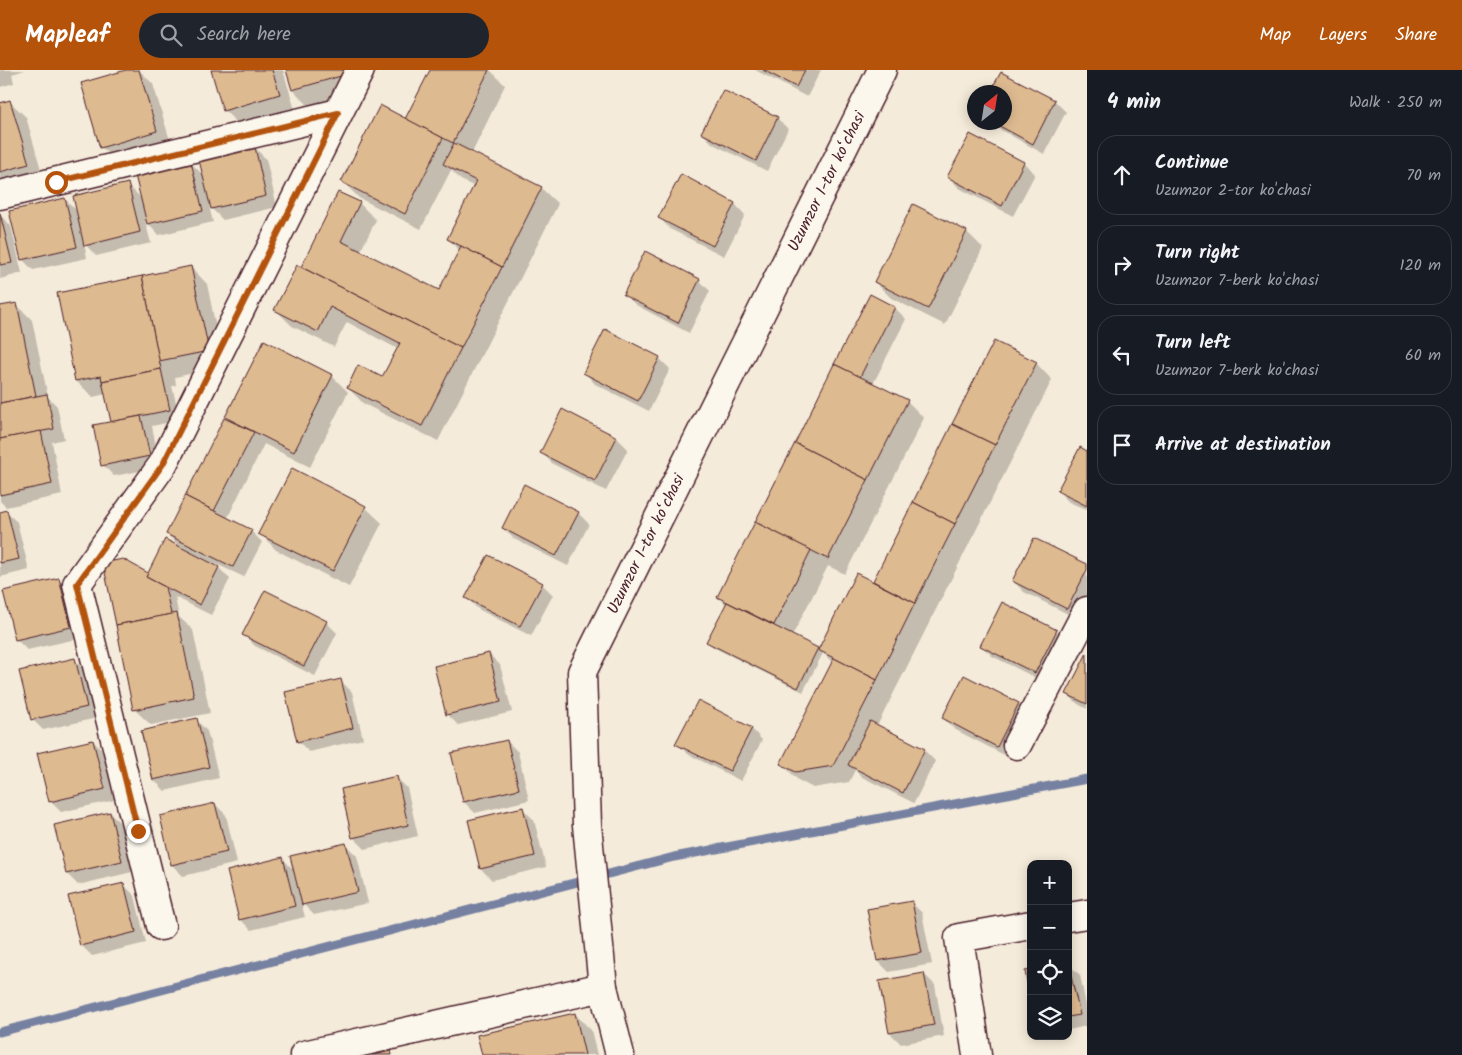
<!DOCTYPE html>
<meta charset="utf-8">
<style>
:root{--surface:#171b24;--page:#20242c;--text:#f1f3f6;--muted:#9ea1a6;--line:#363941;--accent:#b45309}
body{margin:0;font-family:Kalam,sans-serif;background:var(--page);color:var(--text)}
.controls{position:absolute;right:15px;bottom:15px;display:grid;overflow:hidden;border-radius:10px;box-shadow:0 2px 12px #0003}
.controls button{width:45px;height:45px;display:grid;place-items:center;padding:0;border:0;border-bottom:1px solid var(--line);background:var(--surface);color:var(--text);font:25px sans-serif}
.compass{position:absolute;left:967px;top:15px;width:45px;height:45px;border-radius:50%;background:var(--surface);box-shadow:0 2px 12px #0003;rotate:30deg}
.stop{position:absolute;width:15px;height:15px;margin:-11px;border:4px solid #b45309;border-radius:50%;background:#fff}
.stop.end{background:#b45309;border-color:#fff;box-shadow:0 1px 5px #0008}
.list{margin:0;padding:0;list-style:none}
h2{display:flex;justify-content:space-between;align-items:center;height:65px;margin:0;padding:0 20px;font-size:21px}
h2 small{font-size:16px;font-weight:400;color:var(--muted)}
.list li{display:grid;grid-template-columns:32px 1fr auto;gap:15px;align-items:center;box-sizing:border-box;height:80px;margin:0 10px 10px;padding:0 10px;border:1px solid var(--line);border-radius:20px}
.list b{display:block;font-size:19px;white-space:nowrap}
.list p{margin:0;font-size:16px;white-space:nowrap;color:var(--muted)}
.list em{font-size:16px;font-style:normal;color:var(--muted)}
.icon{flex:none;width:28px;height:28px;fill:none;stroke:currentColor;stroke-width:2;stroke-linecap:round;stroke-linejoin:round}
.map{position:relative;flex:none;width:1087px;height:985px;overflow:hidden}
header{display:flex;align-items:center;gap:30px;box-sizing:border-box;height:70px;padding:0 25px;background:var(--accent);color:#fff}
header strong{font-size:24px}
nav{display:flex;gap:28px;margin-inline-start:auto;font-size:18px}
.search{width:350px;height:45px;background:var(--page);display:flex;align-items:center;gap:12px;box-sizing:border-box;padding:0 18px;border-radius:28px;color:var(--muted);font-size:19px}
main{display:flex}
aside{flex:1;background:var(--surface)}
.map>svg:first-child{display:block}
</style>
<header>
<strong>Mapleaf</strong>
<div class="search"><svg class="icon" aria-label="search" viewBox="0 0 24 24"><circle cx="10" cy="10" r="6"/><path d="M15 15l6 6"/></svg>Search here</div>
<nav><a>Map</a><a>Layers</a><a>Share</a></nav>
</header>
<main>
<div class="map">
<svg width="1087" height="985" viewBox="0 0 1087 985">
<rect width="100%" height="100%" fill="#f5ebda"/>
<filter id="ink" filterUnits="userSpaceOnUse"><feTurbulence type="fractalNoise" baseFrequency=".02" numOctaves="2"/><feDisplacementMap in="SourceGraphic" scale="10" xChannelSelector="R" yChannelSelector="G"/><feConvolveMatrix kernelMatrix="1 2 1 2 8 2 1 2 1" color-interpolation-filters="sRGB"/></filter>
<g filter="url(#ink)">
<!-- shadow -->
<g fill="#0003">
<polygon points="0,0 25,0 12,4 14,13 0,17"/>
<polygon points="130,0 139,0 153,14 172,77 118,93 101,77"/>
<polygon points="212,0 283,0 295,40 240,56 224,40"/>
<polygon points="287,0 357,0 363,20 309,36 293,20"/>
<polygon points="431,0 490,0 505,15 472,83 541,118 558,134 438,371 364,334 348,318 383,308 398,279 347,252 334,277 292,256 276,240 301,198 339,123 360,134 376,150 360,182 440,222 460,181 448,169 475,117 461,110 451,100 421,159 359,128 343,112 406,50"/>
<polygon points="755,0 821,0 807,27"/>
<polygon points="1001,4 1055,31 1066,42 1044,84 987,52 1004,52 1004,22 992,22"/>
<polygon points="724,21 777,48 788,59 767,101 713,74 702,63"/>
<polygon points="9,31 26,47 44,110 0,123 0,34"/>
<polygon points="970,66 1024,93 1035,104 1013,146 959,118 949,107"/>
<polygon points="255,78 266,89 277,137 223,150 209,136 213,152 159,165 145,151 151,173 96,186 84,173 87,188 33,200 22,189 65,129 78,142 128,115 142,129 191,93 205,107"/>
<polygon points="735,134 745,145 724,186 670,159 660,148"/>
<polygon points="914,135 967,162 983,178 945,255 891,228 875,212"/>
<polygon points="0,145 11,156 22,203 0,209"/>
<polygon points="191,197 207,214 224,297 175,307 176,315 172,316 180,350 152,356 160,397 114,406 103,395 112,353 106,324 93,327 76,311"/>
<polygon points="699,210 710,221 689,263 636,235 625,225"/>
<polygon points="870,225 895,238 906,249 873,314 907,331 924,348 845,504 828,496 792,566 819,580 874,513 995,273 1036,293 1052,310 877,656 924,680 935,691 914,733 860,706 855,700 849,712 813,718 798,710 782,694 833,593 823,583 803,622 713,577 708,572 726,535 719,527"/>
<polygon points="16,234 32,250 48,327 57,336 64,369 52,372 62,425 6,437 0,431 0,237"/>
<polygon points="606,261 659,288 670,299 649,341 595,314 585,303"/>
<polygon points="332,306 348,322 310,397 264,374 227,449 251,461 262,472 244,507 214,493 230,509 211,545 175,527 179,547 193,560 210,643 151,655 134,639 105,494 122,491 149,504 182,479 167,464 232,352 226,347"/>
<polygon points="563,341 617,368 628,379 606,421 553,394 542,383"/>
<polygon points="1087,382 1087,440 1069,432 1058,421"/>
<polygon points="365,437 382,453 349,517 276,480 260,463"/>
<polygon points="6,442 17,452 29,500 0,507 0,443"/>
<polygon points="578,443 589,454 568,496 514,469 503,458"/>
<polygon points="1087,496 1087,531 1078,549 1024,522 1013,511"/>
<polygon points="59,509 69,520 81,568 27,580 16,569"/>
<polygon points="542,514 553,525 531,566 478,539 467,528"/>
<polygon points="266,522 326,552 337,563 315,606 255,576 244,565"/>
<polygon points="1056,561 1067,572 1046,613 992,586 981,575"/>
<polygon points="489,584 500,595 512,642 458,655 447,644"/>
<polygon points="1087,586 1087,639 1078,634 1067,624"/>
<polygon points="74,589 85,600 97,648 43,660 32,649"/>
<polygon points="341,611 352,622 363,669 309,682 298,671"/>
<polygon points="698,632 752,659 762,670 741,711 688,684 677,673"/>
<polygon points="1018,634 1029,645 1008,687 954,659 943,648"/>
<polygon points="196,650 207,661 219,708 165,721 154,710"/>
<polygon points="93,671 104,682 115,730 61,742 50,731"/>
<polygon points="507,671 518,682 529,730 475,743 464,732 453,684"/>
<polygon points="396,707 407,718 418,766 365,779 354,768 342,720"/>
<polygon points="215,734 226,745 237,793 183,806 172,795"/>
<polygon points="523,739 534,750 546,797 492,810 481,799"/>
<polygon points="110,743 121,754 132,802 78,815 67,804"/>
<polygon points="346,775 357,786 368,833 314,845 301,832 305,847 251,860 240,849 283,789 295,801"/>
<polygon points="124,815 135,826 146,873 92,886 81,875"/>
<polygon points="911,832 922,843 932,894 889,902 878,891 868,840"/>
<polygon points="1068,894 1080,905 1087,940 1087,956 1068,960"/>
<polygon points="924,904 935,915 944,966 901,974 890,963"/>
<polygon points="575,944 591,960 597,985 483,985"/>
</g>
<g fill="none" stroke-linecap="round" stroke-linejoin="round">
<!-- stream -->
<polyline stroke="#7681a1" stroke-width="9" points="0,962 674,787 1087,709"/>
</g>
<!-- building -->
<g fill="#deba90" stroke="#4a1f2b">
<polygon points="126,0 139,0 157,61 100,78 81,13"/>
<polygon points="211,0 272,0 280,24 223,41"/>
<polygon points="286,0 347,0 348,4 292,20"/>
<polygon points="430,0 489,0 453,73 405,49"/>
<polygon points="763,0 805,0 796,17"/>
<polygon points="1001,2 1055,30 1033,74 992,52 1004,52 1004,22 990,22"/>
<polygon points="723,20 778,47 756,91 701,63"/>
<polygon points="10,30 29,94 0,102 0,33"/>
<polygon points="380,35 443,68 405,144 341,112"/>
<polygon points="970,64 1024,92 1002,136 947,107"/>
<polygon points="454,73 542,117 502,197 447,169 476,111 443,94"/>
<polygon points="255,77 266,126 211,139 199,90"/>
<polygon points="191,92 203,141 147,154 135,105"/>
<polygon points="681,104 735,133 713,176 658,148"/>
<polygon points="128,113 140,162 84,176 73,126"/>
<polygon points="338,122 360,132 341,171 439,220 461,176 502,197 461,278 301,197"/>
<polygon points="65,128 77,177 21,190 9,141"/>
<polygon points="913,134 967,161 928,239 874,212"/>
<polygon points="0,143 12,193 0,195"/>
<polygon points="645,181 700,209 678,253 623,225"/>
<polygon points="297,195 461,278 422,356 347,318 358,295 382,307 400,273 330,237 318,262 274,240"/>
<polygon points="191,196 209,281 159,291 142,206"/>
<polygon points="142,206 161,299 102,311 101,306 75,311 57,223"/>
<polygon points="870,224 895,237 860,307 834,294"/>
<polygon points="17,233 36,326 0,333 0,236"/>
<polygon points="605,259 660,287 638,331 583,303"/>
<polygon points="264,270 333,305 294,382 225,347"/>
<polygon points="994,271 1037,292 995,375 952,354"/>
<polygon points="834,294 908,330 868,410 795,373"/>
<polygon points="161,299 170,340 111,352 102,311"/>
<polygon points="47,324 54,359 0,369 0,333"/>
<polygon points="562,339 617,367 595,411 540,383"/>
<polygon points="141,346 150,386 101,396 93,355"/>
<polygon points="224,348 254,362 214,441 185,426"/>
<polygon points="952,354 995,375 955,454 913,432"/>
<polygon points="41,361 52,414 0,425 0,369"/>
<polygon points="795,373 868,410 828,489 755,452"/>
<polygon points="1080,377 1087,381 1087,436 1057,421"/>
<polygon points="292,398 366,436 333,501 258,464"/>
<polygon points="524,414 579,442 556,486 502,458"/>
<polygon points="185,426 252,460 233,497 166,464"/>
<polygon points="913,432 955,454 915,533 873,511"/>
<polygon points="7,440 19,489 0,493 0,442"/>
<polygon points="755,452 811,480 774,555 717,527"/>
<polygon points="1034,468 1087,494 1087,500 1067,539 1012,511"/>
<polygon points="165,469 219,497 200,535 146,507"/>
<polygon points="488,485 543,513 520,556 465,528"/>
<polygon points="123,489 148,503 146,507 165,517 171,544 116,555 103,493"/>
<polygon points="856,503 915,533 877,610 818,580"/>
<polygon points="59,508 71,557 15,570 3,521"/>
<polygon points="265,520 327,551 304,596 242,565"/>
<polygon points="727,532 818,578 798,618 706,572"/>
<polygon points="1002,532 1057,560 1035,603 980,576"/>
<polygon points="177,543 194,627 133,640 116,555"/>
<polygon points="489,583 501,632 446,645 434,596"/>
<polygon points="1087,583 1087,634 1066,624"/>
<polygon points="75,588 87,637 31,650 19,601"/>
<polygon points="834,588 877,610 833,696 796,702 780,694"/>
<polygon points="964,605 1019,633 997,677 942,648"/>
<polygon points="341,609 353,658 297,672 285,622"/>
<polygon points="698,630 752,658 730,701 675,674"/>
<polygon points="197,648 209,697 153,710 141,661"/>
<polygon points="870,651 925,679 903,723 848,695"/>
<polygon points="93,670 105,719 49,732 37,683"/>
<polygon points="507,670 519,719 463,732 451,683"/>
<polygon points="397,706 408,755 352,768 341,719"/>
<polygon points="215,733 227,782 171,795 160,746"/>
<polygon points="523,737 535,786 480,799 468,750"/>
<polygon points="110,742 122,791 66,804 54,755"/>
<polygon points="346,773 358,822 302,835 290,786"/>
<polygon points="283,787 295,836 239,850 227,801"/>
<polygon points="124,813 136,862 80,876 68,826"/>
<polygon points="912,831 922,883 877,891 867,839"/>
<polygon points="1068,893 1080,945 1068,947"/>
<polygon points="1031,900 1031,933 1025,901"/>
<polygon points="924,903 934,955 889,963 879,911"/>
<polygon points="575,943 585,985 482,985 477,965"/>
<polygon points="391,981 392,985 372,985"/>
</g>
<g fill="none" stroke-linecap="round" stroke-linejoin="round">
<!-- minor casing -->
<g stroke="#4a1f2b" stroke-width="31">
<g id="minor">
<polyline points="0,125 338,43"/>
<polyline points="1017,675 1087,541"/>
<polyline points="1068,847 1087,844"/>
<polyline points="161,856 77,514 163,394 360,0"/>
<polyline points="304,985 603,917"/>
<path id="s1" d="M620,985l-17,-68 -16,-162 -5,-153 300,-602"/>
<polyline points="977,985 959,868 1031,855"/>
</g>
</g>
<!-- minor -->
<use href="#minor" stroke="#fbf7ec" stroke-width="28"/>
</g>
</g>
<g fill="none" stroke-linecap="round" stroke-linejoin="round" filter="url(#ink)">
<!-- route -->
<polyline stroke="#b45309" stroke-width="6" points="56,112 338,43 163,394 77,514 138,761"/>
</g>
<g text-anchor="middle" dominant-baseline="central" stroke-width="4" stroke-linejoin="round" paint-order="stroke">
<!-- street labels -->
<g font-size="16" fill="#4a1f2b" stroke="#fbf7ec">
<text stroke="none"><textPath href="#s1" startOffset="934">Uzumzor 1-tor ko‘chasi</textPath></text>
<text stroke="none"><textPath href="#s1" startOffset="529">Uzumzor 1-tor ko‘chasi</textPath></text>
</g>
</g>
</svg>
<div class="controls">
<button>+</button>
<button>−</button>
<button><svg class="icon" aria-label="locate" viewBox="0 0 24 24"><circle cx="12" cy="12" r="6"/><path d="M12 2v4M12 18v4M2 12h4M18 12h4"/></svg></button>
<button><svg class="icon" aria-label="layers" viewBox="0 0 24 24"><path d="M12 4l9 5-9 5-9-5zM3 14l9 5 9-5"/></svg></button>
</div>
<svg class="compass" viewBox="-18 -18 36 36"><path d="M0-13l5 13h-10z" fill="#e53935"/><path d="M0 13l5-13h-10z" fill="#9ea1a6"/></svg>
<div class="stop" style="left:56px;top:112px"></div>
<div class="stop end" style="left:138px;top:761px"></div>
</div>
<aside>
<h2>4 min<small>Walk · 250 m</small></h2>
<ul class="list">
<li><svg class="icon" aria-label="ahead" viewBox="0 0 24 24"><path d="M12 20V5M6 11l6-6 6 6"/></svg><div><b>Continue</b><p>Uzumzor 2-tor ko'chasi</p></div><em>70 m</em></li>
<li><svg class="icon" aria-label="right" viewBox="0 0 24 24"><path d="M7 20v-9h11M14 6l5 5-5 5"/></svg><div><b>Turn right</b><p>Uzumzor 7-berk ko'chasi</p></div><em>120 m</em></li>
<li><svg class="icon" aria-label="left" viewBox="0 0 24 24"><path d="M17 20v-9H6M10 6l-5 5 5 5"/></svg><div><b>Turn left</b><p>Uzumzor 7-berk ko'chasi</p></div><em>60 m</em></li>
<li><svg class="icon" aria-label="arrive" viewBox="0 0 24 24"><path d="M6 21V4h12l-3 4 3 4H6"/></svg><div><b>Arrive at destination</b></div></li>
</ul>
</aside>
</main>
